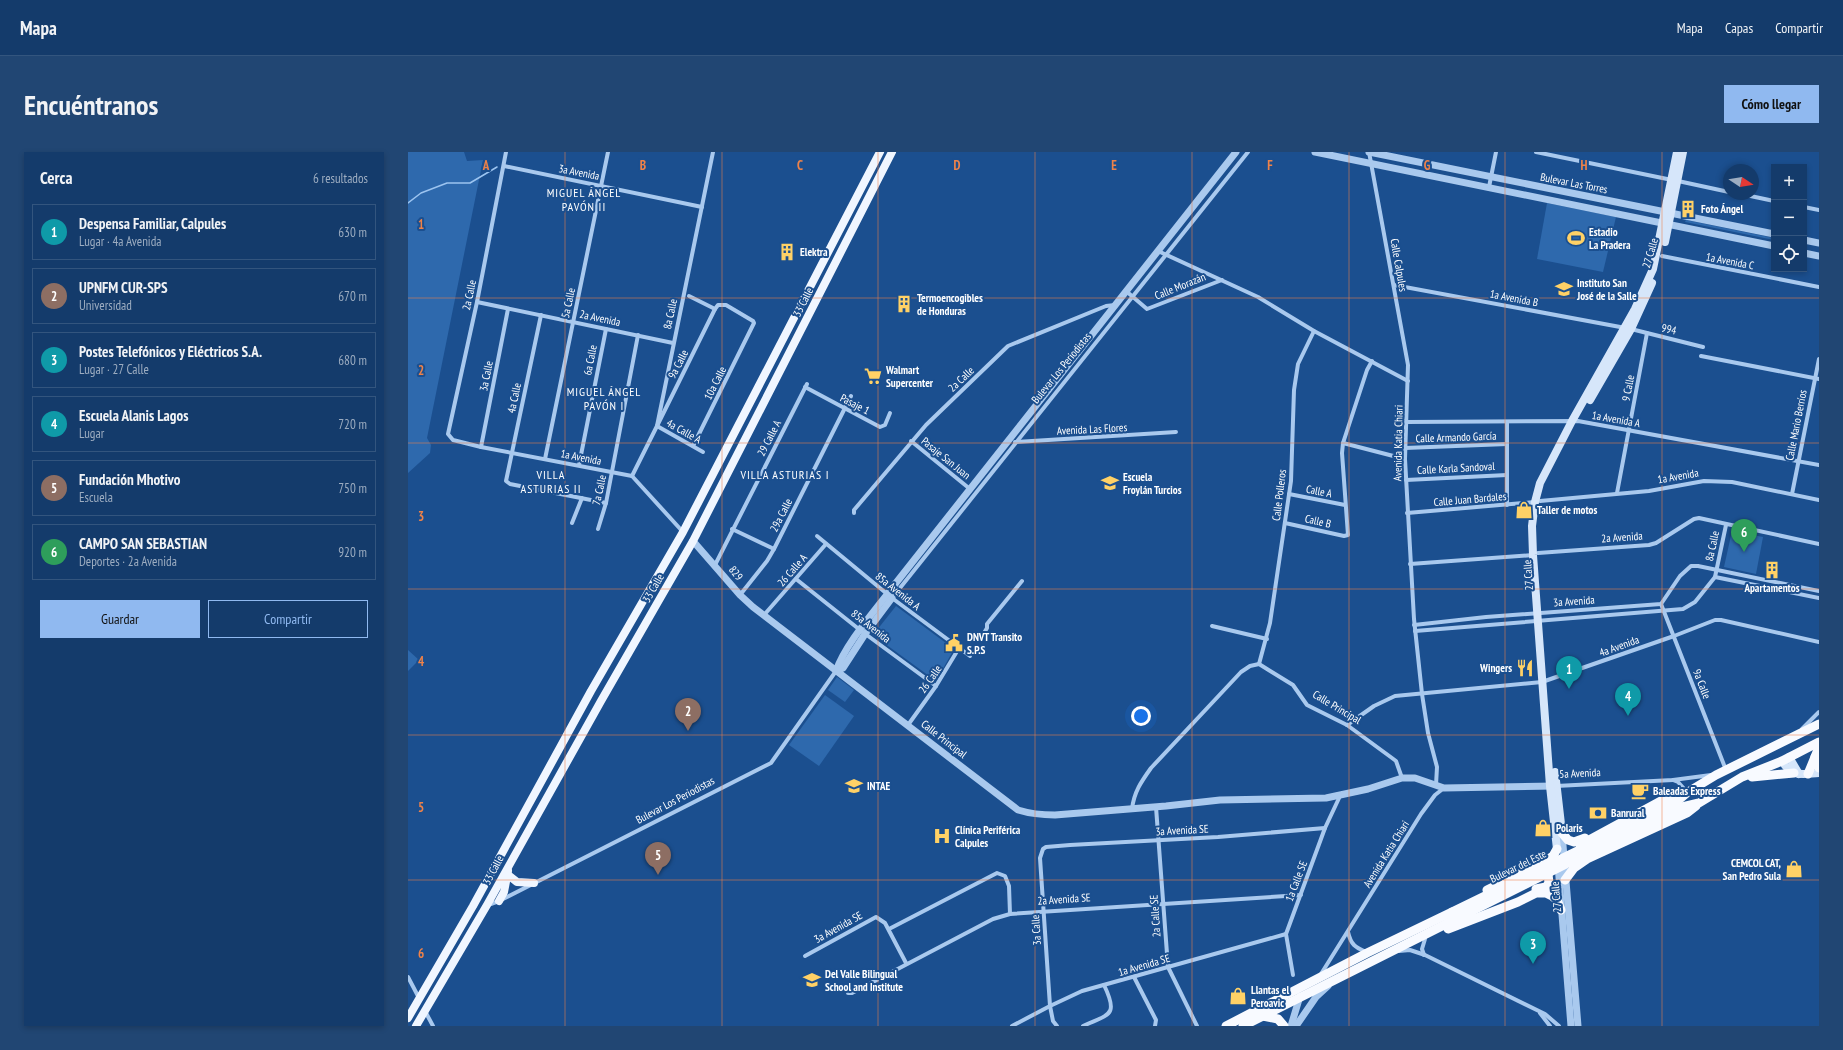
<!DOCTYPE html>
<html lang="es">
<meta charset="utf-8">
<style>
:root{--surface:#143b6b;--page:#214673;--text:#f1f3f6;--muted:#9dadc1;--line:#33557e;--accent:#90b9f0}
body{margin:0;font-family:"PT Sans Narrow",sans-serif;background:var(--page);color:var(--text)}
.controls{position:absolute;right:12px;top:12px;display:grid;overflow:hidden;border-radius:0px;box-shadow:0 2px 6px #0003}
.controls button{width:36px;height:36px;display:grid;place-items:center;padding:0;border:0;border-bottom:1px solid var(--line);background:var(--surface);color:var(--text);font:20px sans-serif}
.compass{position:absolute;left:1315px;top:12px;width:36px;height:36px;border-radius:50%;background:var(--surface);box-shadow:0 2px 6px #0003;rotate:102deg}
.you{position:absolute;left:733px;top:564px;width:14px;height:14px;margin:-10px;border:3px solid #fff;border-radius:50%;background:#1a73e8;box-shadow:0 0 0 6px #1a73e833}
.badge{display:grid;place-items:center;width:26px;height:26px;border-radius:50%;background:var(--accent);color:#fff;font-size:13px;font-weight:700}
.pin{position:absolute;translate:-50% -33px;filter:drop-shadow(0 1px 2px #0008)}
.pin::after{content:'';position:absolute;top:21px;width:14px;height:12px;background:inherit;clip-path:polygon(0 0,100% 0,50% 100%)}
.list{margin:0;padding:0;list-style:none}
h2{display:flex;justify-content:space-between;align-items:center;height:52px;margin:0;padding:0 16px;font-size:17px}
h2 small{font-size:13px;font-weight:400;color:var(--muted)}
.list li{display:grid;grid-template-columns:26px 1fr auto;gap:12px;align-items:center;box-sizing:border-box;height:56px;margin:0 8px 8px;padding:0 8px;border:1px solid var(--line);border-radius:0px}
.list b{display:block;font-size:15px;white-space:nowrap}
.list p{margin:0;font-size:13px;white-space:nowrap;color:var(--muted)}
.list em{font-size:13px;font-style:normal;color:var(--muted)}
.actions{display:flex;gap:8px;padding:12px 16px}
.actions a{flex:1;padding:9px 0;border:1px solid var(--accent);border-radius:0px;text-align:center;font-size:14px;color:var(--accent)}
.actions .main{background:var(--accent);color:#111}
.icon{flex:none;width:22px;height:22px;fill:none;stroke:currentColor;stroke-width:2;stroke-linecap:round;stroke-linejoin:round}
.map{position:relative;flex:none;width:1411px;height:874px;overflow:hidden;border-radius:0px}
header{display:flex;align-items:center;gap:24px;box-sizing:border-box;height:56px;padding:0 20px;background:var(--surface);border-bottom:1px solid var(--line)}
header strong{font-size:19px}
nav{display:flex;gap:22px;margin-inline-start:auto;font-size:14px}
.intro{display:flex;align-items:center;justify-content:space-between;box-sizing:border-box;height:96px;padding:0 24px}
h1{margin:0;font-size:28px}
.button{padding:10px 18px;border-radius:0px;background:var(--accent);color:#111;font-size:14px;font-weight:700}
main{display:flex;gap:24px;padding:0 24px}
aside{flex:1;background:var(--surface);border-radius:0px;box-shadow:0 2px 6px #0003}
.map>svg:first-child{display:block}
</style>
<header>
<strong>Mapa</strong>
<nav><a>Mapa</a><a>Capas</a><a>Compartir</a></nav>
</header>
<div class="intro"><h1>Encuéntranos</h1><a class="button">Cómo llegar</a></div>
<main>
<aside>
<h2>Cerca<small>6 resultados</small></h2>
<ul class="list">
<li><span class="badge" style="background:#0f9aa8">1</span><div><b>Despensa Familiar, Calpules</b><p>Lugar · 4a Avenida</p></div><em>630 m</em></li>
<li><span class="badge" style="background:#8d6e63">2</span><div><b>UPNFM CUR-SPS</b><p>Universidad</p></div><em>670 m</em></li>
<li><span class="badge" style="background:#0f9aa8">3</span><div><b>Postes Telefónicos y Eléctricos S.A.</b><p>Lugar · 27 Calle</p></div><em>680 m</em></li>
<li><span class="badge" style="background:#0f9aa8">4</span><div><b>Escuela Alanis Lagos</b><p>Lugar</p></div><em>720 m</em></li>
<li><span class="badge" style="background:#8d6e63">5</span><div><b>Fundación Mhotivo</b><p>Escuela</p></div><em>750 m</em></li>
<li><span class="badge" style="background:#2e9e5b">6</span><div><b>CAMPO SAN SEBASTIAN</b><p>Deportes · 2a Avenida</p></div><em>920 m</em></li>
</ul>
<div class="actions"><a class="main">Guardar</a><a>Compartir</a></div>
</aside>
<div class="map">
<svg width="1411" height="874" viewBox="0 0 1411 874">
<rect width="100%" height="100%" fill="#1b4f8f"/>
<!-- green -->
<g fill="#2e69ad">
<polygon points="0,0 56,0 59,9 75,8 19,286 23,293 22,301 0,321"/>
<polygon points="1139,51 1208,65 1195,120 1129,107"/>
<polygon points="1278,68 1366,86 1366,88 1277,70"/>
<polygon points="1324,379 1355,385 1348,422 1316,415"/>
<polygon points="488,454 546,497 528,529 465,483"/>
<polygon points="0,498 11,508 0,519"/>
<polygon points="429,525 446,538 437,550 420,538"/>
<polygon points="417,543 446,564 411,614 381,593"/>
</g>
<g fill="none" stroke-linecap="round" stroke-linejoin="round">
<!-- stream -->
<polyline stroke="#9cc4f0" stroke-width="1.5" points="0,51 13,41 39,31 62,31 89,15"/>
<!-- minor -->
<g stroke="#a9c9ee" stroke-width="4">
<polyline points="98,0 69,150 40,282 45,288 73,295 224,324 275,380"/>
<polyline points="961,0 1000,213 997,307 1006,467 1014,542 1020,581 1029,615 1028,633"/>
<polyline points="1128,0 1264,28"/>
<polyline points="96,14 294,55"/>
<polyline points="1270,29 1321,40"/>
<polyline points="1081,35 1088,0"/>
<polyline points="1333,42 1366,49"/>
<polyline points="1396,55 1411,58"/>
<polyline points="750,99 850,145 906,179 1000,229"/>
<polyline points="1254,104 1411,135"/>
<polyline points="986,133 1223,177 1295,195"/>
<polyline points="718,139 739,157 814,128"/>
<polyline points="281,144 307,157 310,153 318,153 345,169 346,171 285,294"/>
<polyline points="69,150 265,191"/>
<polyline points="133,163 98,329 102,332 198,351"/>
<polyline points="1293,204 1411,227"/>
<polyline points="397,235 472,275 477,273 482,261"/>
<polyline points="998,270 1170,269 1411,313"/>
<polyline points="503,289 562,337"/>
<polyline points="607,290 768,280"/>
<polyline points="935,291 997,307"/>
<polyline points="73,295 100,157"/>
<polyline points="997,296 1099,292"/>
<polyline points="295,300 249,274 307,157"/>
<polyline points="137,307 200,0"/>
<polyline points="171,313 198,177"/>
<polyline points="224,324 249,274 305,0"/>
<polyline points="998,328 1099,323"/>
<polyline points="1209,341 1239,181"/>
<polyline points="881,342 937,353"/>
<polyline points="1384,342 1411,207"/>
<polyline points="1132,349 1241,339 1296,329 1324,330 1411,348"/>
<polyline points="1099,353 1099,270"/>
<polyline points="446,361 446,358 518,273 600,194 698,154 707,153"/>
<polyline points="999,361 1127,350"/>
<polyline points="164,371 174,346"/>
<polyline points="877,371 936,384 940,383 934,301 935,291 959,218 964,209"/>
<polyline points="190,377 198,351 230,183"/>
<polyline points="324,377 366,397"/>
<polyline points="409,384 484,446 562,504"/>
<polyline points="1130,401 1241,393 1248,391 1286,367 1291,366 1411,392"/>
<polyline points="1002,412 1125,403"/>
<polyline points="307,413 399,232"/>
<polyline points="1307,425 1411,446"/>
<polyline points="388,427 452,478 528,534"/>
<polyline points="332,443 359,409 366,397 443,244"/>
<polyline points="484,446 840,0"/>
<polyline points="1253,452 1318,618"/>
<polyline points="356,463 418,392"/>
<polyline points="1006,473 1078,465 1253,452 1272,424 1283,414 1290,414 1411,439"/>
<polyline points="804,474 859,487"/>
<polyline points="1007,479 1275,457 1287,450 1307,425 1318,373"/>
<polyline points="576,481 579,476 579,472 614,429"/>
<polyline points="851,512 862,471 883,329 886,238 890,212 906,179"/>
<polyline points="500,573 528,534 551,496"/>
<polyline points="939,573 966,554 987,544 1134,530 1266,484 1307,468 1313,468 1411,490"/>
<polyline points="1394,577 1411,560"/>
<polyline points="1265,628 1270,630 1279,640"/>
<polyline points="1148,634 1265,628 1303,623"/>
<polyline points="748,655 760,815 789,874"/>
<path d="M724,657c2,-17 9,-27 19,-41l90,-96 9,-6 9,-2 34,21 14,20 40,20 45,33 4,3 6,17"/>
<polyline points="80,753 91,749 363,611 428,519"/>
<polyline points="481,777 589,721 597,724 601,734 602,762"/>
<path d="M940,780c3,13 7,15 18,20"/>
<polyline points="991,799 1002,798 1017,803 1137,862 1151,874"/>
<polyline points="1016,803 1014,797 1017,787"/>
<polyline points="397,804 468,765 477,771 498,811"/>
<polyline points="913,822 1013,662 1027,643 1036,636"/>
<polyline points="885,823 878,782 917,676 932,644"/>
<polyline points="0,825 11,846"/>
<polyline points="726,825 748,868 747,874"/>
<polyline points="440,841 444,841 585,767 602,762 893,743"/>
<polyline points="17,859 25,874"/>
<polyline points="1132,861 1142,874"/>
<polyline points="604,874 642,854 674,839 878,782"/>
<polyline points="649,874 645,869 642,854 632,706 635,697 638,695 662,693 810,685 917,676"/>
<path d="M675,874c26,-12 36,-10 21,-41"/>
</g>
<!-- tertiary -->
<g stroke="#a9c9ee" stroke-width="7">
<polyline points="907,0 1366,94"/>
<polyline points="961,0 1366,82"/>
<polyline points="1396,88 1411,91"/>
<polyline points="1396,101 1411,104"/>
<path d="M285,389l47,54 13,12 265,203c13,4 24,5 37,5l111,-9 54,-6 106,-2 42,-9 34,-11h13l29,10 111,-2"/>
<path d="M428,519c10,-28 38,-59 56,-83l344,-436"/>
<polyline points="428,519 435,516 457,482 484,446 484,436"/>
<polyline points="1154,681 1170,874"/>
<polyline points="1150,713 1163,874"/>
<polyline points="883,874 892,844"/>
<polyline points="888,874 908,845 920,834"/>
</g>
<!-- secondary -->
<g stroke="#d6e6fa" stroke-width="8">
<polyline points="1257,90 1275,0"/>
<polyline points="1182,248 1223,177 1244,131"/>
<polyline points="1381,605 1391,622"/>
<path d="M1374,609c10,17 20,13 37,12"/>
<polyline points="1147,620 1154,681"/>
<polyline points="1149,697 1142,634 1125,403 1124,374 1127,350 1132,331 1164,269 1227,157 1245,117 1269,0"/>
</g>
<!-- primary -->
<g stroke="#f0f6ff" stroke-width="8">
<polyline points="100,723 109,730 126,731"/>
<polyline points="91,749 96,740 100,719"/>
<polyline points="0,866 65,754 183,539 275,380 472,0"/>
<polyline points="8,874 79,753 193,549 285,389 484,0"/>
</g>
<!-- trunk -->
<g stroke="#f8faff" stroke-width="9">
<polyline points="1411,595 1407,605 1411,616"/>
<polyline points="1400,622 1407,605"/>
<polyline points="1344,625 1386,621"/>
<polyline points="1233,668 1268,650 1280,640 1308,623 1411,572"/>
<polyline points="1236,673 1274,655 1291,651 1334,625 1374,609 1411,590"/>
<polyline points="1154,681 1160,688 1166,690 1177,686"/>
<polyline points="1172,693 1264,643 1276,641"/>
<polyline points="1157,728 1166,716 1179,707 1279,661 1288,654"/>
<polyline points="1128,737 1138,735 1141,731 1140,722 1134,717"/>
<polyline points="1079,738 1138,709 1145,704 1149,697"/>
<polyline points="1040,777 1110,750 1128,741 1138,741 1144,744 1149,748 1153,758"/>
<polyline points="855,864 870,867 876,874"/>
<polyline points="818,874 959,801 1044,760"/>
<polyline points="835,874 1048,767"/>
</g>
<!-- trunk-bridge -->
<g stroke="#f8faff" stroke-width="9">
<polyline points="1044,760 1233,668"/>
<polyline points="1048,767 1236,673"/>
</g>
</g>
<!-- grid -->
<path fill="none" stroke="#ee8249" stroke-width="1" stroke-opacity="0.55" d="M157,0v874M314,0v874M470,0v874M627,0v874M784,0v874M941,0v874M1097,0v874M1254,0v874M0,146h1411M0,291h1411M0,437h1411M0,583h1411M0,728h1411"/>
<!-- icons -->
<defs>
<g id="building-bare" transform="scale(1.38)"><path d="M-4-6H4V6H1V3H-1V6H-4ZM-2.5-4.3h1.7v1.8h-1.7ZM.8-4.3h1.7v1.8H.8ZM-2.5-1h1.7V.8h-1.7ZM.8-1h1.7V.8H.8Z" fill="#ffd166" stroke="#1b4f8f" stroke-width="2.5" paint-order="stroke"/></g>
<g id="stadium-bare" transform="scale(1.38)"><path d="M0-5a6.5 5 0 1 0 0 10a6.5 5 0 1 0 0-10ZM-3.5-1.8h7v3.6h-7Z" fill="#ffd166" stroke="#1b4f8f" stroke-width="2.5" paint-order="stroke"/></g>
<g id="school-bare" transform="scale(1.38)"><path d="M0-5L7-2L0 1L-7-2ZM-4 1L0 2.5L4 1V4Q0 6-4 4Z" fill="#ffd166" stroke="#1b4f8f" stroke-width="2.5" paint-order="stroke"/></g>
<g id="supermarket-bare" transform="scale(1.38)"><path d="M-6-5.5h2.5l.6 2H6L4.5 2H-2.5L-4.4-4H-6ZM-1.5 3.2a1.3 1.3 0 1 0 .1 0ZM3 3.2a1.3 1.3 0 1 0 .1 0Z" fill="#ffd166" stroke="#1b4f8f" stroke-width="2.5" paint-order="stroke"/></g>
<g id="shop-bare" transform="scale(1.38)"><path d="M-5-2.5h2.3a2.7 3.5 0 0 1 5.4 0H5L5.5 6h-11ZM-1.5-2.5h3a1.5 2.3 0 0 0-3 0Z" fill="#ffd166" stroke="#1b4f8f" stroke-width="2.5" paint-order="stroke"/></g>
<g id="civic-bare" transform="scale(1.38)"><path d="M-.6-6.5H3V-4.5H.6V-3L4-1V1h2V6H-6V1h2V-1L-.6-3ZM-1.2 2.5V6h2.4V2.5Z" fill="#ffd166" stroke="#1b4f8f" stroke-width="2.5" paint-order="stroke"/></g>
<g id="restaurant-bare" transform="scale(1.38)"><path d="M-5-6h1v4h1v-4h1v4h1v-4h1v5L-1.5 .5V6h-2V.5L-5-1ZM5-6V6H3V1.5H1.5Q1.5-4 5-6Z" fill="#ffd166" stroke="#1b4f8f" stroke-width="2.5" paint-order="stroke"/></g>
<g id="cafe-bare" transform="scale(1.38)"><path d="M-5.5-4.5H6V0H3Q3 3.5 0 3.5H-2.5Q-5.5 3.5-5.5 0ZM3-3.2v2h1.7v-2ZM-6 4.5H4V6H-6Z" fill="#ffd166" stroke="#1b4f8f" stroke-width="2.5" paint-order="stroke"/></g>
<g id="bank-bare" transform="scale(1.38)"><path d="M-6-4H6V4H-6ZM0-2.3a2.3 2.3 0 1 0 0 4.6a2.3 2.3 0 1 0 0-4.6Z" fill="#ffd166" stroke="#1b4f8f" stroke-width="2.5" paint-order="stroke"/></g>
<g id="hospital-bare" transform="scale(1.38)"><path d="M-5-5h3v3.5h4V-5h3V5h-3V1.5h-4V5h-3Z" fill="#ffd166" stroke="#1b4f8f" stroke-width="2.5" paint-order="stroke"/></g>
</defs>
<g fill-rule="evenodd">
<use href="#building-bare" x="1280" y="57"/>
<use href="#stadium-bare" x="1168" y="86"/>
<use href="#building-bare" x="379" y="100"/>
<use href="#school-bare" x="1156" y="137"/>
<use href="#building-bare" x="496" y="152"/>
<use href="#supermarket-bare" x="465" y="224"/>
<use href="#school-bare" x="702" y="331"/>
<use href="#shop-bare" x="1116" y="358"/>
<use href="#building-bare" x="1364" y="418"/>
<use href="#civic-bare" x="546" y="491"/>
<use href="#restaurant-bare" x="1117" y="516"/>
<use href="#school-bare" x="446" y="634"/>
<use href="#cafe-bare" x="1232" y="639"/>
<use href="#bank-bare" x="1190" y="661"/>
<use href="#shop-bare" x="1135" y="676"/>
<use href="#hospital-bare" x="534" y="684"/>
<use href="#shop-bare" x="1386" y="717"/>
<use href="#school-bare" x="404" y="828"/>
<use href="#shop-bare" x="830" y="844"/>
</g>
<g text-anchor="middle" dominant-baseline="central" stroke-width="4" stroke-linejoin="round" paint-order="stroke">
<!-- street labels -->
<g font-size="11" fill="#fff" stroke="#1b4f8f">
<text transform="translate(171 20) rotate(11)">3a Avenida</text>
<text transform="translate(1166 31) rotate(11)">Bulevar Las Torres</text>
<text transform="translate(1242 101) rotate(-74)">27 Calle</text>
<text transform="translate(1322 109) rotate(11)">1a Avenida C</text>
<text transform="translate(991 113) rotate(80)">Calle Calpules</text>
<text transform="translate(772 134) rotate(-22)">Calle Morazán</text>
<text transform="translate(61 143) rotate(-78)">2a Calle</text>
<text transform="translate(1106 146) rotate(11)">1a Avenida B</text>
<text transform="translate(395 150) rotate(-63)">33 Calle</text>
<text transform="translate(160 151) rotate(-78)">5a Calle</text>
<text transform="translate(262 162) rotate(-78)">8a Calle</text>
<text transform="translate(192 166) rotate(12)">2a Avenida</text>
<text transform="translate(1261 177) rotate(13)">994</text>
<text transform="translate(182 208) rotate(-79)">6a Calle</text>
<text transform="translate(270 212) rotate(-63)">9a Calle</text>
<text transform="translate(653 216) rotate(-51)">Bulevar Los Periodistas</text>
<text transform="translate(78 224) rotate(-79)">3a Calle</text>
<text transform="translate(553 227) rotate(-43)">2a Calle</text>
<text transform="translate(307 231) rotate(-63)">10a Calle</text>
<text transform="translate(1220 236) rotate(-79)">9 Calle</text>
<text transform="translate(106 246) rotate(-78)">4a Calle</text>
<text transform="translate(447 252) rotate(27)">Pasaje 1</text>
<text transform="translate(1208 267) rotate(10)">1a Avenida A</text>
<text transform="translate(1388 273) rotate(-79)">Calle Mario Berríos</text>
<text transform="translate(684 277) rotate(-3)">Avenida Las Flores</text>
<text transform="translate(276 279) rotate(29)">4a Calle A</text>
<text transform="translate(1048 285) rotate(-2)">Calle Armando García</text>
<text transform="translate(361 286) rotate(-63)">29 Calle A</text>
<text transform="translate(990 291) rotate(-89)">Avenida Katia Chiari</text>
<text transform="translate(173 305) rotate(11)">1a Avenida</text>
<text transform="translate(538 306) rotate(39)">Pasaje San Juan</text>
<text transform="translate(1048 316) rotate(-3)">Calle Karla Sandoval</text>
<text transform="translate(1270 324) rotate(-10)">1a Avenida</text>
<text transform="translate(191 338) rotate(-78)">7a Calle</text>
<text transform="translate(911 339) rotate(11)">Calle A</text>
<text transform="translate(871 343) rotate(-83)">Calle Polleros</text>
<text transform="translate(1062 347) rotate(-5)">Calle Juan Bardales</text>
<text transform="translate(373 363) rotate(-63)">29a Calle</text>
<text transform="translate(910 369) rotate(13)">Calle B</text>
<text transform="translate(1214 385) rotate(-4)">2a Avenida</text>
<text transform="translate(1304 394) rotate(-78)">8a Calle</text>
<text transform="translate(384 418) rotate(-49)">26 Calle A</text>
<text transform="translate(328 421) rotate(51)">829</text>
<text transform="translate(1120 423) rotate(-94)">27 Calle</text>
<text transform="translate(245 436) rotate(-60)">33 Calle</text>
<text transform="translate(490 439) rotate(38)">85a Avenida A</text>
<text transform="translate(1166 449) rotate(-4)">3a Avenida</text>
<text transform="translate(463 474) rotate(38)">85a Avenida</text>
<text transform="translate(1211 494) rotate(-20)">4a Avenida</text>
<text transform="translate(522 527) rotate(-55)">26 Calle</text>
<text transform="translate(1294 532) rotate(69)">9a Calle</text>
<text transform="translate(929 555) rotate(31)">Calle Principal</text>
<text transform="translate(536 587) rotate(38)">Calle Principal</text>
<text transform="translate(1172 621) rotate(-3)">5a Avenida</text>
<text transform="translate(267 648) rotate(-28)">Bulevar Los Periodistas</text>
<text transform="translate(774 678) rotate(-3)">3a Avenida SE</text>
<text transform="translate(978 702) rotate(-58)">Avenida Katia Chiari</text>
<text transform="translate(1110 714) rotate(-26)">Bulevar del Este</text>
<text transform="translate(85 718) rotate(-62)">33 Calle</text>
<text transform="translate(888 729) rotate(-69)">1a Calle SE</text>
<text transform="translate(1148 745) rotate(-95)">27 Calle</text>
<text transform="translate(656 747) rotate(-4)">2a Avenida SE</text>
<text transform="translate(747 764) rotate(-94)">2a Calle SE</text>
<text transform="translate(430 775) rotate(-29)">3a Avenida SE</text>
<text transform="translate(628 778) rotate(-94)">3a Calle</text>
<text transform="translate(736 813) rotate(-16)">1a Avenida SE</text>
</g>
<!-- poi labels -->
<g font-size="11" font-weight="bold" fill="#fff" stroke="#1b4f8f" text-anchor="start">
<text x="1293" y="57">Foto Ángel</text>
<text x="1181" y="80">Estadio<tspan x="1181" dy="13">La Pradera</tspan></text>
<text x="392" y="100">Elektra</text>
<text x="1169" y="131">Instituto San<tspan x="1169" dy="13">José de la Salle</tspan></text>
<text x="509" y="146">Termoencogibles<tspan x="509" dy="13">de Honduras</tspan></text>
<text x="478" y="218">Walmart<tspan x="478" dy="13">Supercenter</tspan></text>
<text x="715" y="325">Escuela<tspan x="715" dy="13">Froylán Turcios</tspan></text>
<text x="1129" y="358">Taller de motos</text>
<text x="1364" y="436" text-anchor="middle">Apartamentos</text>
<text x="559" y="485">DNVT Transito<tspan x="559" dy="13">S.P.S</tspan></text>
<text x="1104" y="516" text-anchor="end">Wingers</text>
<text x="459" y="634">INTAE</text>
<text x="1245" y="639">Baleadas Express</text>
<text x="1203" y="661">Banrural</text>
<text x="1148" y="676">Polaris</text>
<text x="547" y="678">Clínica Periférica<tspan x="547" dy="13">Calpules</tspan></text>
<text x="1373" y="711" text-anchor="end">CEMCOL CAT,<tspan x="1373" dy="13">San Pedro Sula</tspan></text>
<text x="417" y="822">Del Valle Bilingual<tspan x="417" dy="13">School and Institute</tspan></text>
<text x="843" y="838">Llantas el<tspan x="843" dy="13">Peroavic</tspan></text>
</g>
<!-- neighbourhood labels -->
<g font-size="12" letter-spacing="1" fill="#fff" stroke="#1b4f8f">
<text x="176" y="40">MIGUEL ÁNGEL<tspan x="176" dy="14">PAVÓN II</tspan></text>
<text x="196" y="239">MIGUEL ÁNGEL<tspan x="196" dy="14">PAVÓN I</tspan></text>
<text x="143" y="322">VILLA<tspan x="143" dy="14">ASTURIAS II</tspan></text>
<text x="377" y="322">VILLA ASTURIAS I</text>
</g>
</g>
<g font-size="13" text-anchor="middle" font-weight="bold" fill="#ee8249" stroke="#1b4f8f" stroke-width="4" stroke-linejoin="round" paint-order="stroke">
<text x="78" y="18">A</text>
<text x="235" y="18">B</text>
<text x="392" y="18">C</text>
<text x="549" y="18">D</text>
<text x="706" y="18">E</text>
<text x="862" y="18">F</text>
<text x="1019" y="18">G</text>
<text x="1176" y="18">H</text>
<text x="13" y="77">1</text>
<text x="13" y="223">2</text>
<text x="13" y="369">3</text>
<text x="13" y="514">4</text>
<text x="13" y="660">5</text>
<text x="13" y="806">6</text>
</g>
</svg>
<div class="controls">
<button>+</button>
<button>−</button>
<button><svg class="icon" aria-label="locate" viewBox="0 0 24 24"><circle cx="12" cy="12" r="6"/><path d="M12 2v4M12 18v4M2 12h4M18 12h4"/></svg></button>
</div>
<svg class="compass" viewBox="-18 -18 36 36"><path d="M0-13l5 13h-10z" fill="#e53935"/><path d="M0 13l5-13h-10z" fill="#9dadc1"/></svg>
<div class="you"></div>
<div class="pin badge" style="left:1161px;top:537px;background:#0f9aa8">1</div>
<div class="pin badge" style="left:280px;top:579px;background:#8d6e63">2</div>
<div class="pin badge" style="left:1125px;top:812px;background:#0f9aa8">3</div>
<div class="pin badge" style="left:1220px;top:564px;background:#0f9aa8">4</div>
<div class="pin badge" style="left:250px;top:723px;background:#8d6e63">5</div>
<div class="pin badge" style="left:1336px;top:400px;background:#2e9e5b">6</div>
</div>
</main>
